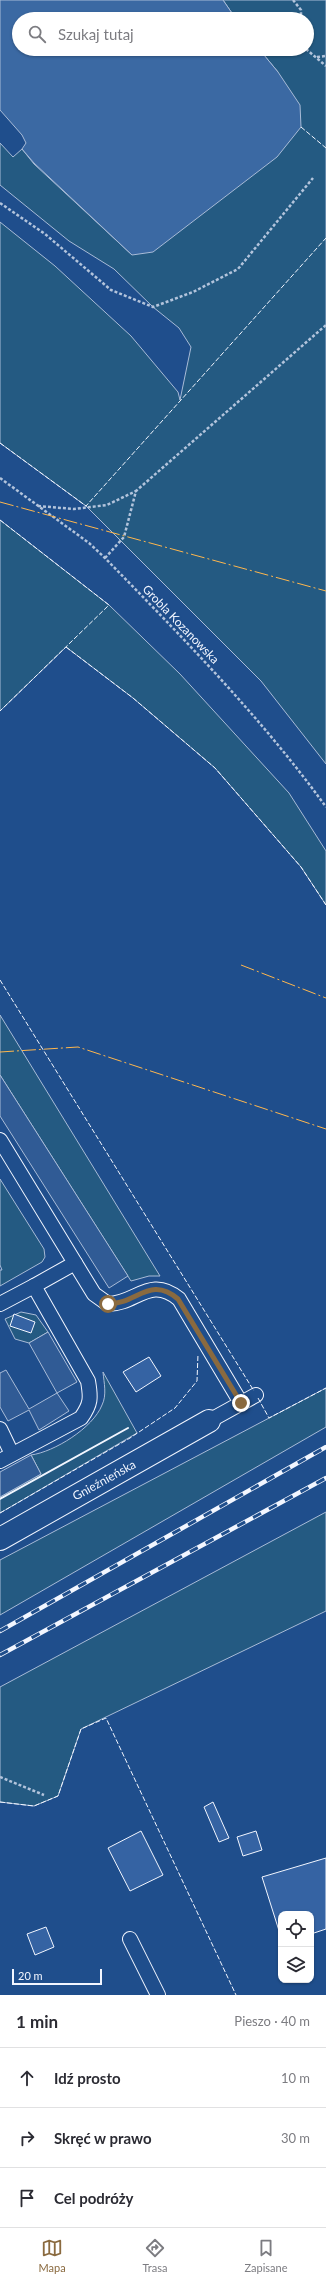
<!DOCTYPE html>
<html lang="pl">
<meta charset="utf-8">
<style>
:root{--surface:#fff;--page:#f7f7f7;--text:#2b2b33;--muted:#7c7c81;--line:#e1e1e2;--accent:#8a6a3f}
body{margin:0;font-family:Lato,sans-serif;background:var(--page);color:var(--text)}
.controls{position:absolute;right:12px;bottom:12px;display:grid;overflow:hidden;border-radius:8px;box-shadow:0 1px 3px #0004}
.controls button{width:36px;height:36px;display:grid;place-items:center;padding:0;border:0;border-bottom:1px solid var(--line);background:var(--surface);color:var(--text);font:20px sans-serif}
.scale{position:absolute;left:12px;bottom:10px;width:90px;box-sizing:border-box;padding-left:4px;border:2px solid #f2f6ff;border-top:0;font-size:11px;line-height:14px;white-space:nowrap;color:#f2f6ff;-webkit-text-stroke:3px #1f4e8c;paint-order:stroke}
.stop{position:absolute;width:12px;height:12px;margin:-9px;border:3px solid #8a6a3f;border-radius:50%;background:#fff}
.stop.end{background:#8a6a3f;border-color:#fff;box-shadow:0 1px 4px #0008}
.list{margin:0;padding:0;list-style:none}
h2{display:flex;justify-content:space-between;align-items:center;height:52px;margin:0;padding:0 16px;font-size:17px}
h2 small{font-size:13px;font-weight:400;color:var(--muted)}
.list li{display:grid;grid-template-columns:26px 1fr auto;gap:12px;align-items:center;box-sizing:border-box;height:60px;padding:0 16px;border-top:1px solid var(--line)}
.list b{display:block;font-size:15px;white-space:nowrap}
.list em{font-size:13px;font-style:normal;color:var(--muted)}
.icon{flex:none;width:22px;height:22px;fill:none;stroke:currentColor;stroke-width:2;stroke-linecap:round;stroke-linejoin:round}
.map{position:relative;flex:none;width:326px;height:1995px;overflow:hidden}
.search{position:absolute;background:var(--surface);box-shadow:0 1px 3px #0004;left:12px;right:12px;top:12px;height:44px;display:flex;align-items:center;gap:10px;box-sizing:border-box;padding:0 14px;border-radius:22px;color:var(--muted);font-size:15px}
.sheet{height:232px;background:var(--surface)}
nav{display:flex;justify-content:space-around;align-items:center;box-sizing:border-box;height:56px;border-top:1px solid var(--line);background:var(--surface);font-size:11px;color:var(--muted)}
nav a{display:grid;justify-items:center;gap:2px}
nav .on{color:var(--accent)}
.map>svg:first-child{display:block}
</style>
<div class="map">
<svg width="326" height="1995" viewBox="0 0 326 1995">
<rect width="100%" height="100%" fill="#1f4e8c"/>
<!-- green -->
<g fill="#245a82" stroke="#a8bbd7">
<polygon points="223,0 326,0 326,764 261,681 86,506 0,443 0,222 55,266 131,336 178,392 180,400 191,347 179,328 153,307 114,269 69,241 0,185 0,143 13,157 22,149 34,164 132,255 278,72 259,49 307,49 307,19 236,19"/>
<polygon points="0,520 109,605 180,674 289,793 326,851 326,905 301,867 215,768 133,698 66,647 0,711"/>
<polygon points="0,1015 160,1276 149,1276 131,1281 0,1075"/>
<polygon points="0,1179 44,1249 45,1257 42,1262 0,1286 0,1270 2,1270 0,1265"/>
<polygon points="21,1312 36,1315 48,1332 29,1343 15,1339 5,1319"/>
<path d="M103,1372l34,61 -137,80v-16l41,-23 -10,-19c23,-3 62,-27 71,-50 5,-10 2,-22 1,-33z"/>
<polygon points="326,1388 326,1427 0,1615 0,1560"/>
<polygon points="326,1512 326,1611 81,1729 58,1796 34,1806 0,1802 0,1687"/>
</g>
<!-- parking -->
<g fill="#305b95" stroke="#a8bbd7">
<polygon points="0,1075 128,1276 109,1288 0,1116"/>
<polygon points="48,1332 77,1382 57,1393 69,1411 39,1430 29,1410 8,1421 0,1407 0,1373 6,1370 29,1409 57,1393 29,1343"/>
<polygon points="31,1455 41,1474 0,1497 0,1472"/>
</g>
<!-- water -->
<polygon fill="#3b69a3" stroke="#a8bbd7" points="0,0 223,0 236,19 19,19 19,49 259,49 278,72 300,105 301,127 277,157 153,252 132,255 34,163 22,149 26,143 22,135 0,110"/>
<!-- building -->
<g fill="#3563a3" stroke="#f2f6ff">
<polygon points="14,1314 35,1322 31,1333 10,1326"/>
<polygon points="149,1357 161,1376 136,1392 123,1372"/>
<polygon points="213,1802 229,1838 219,1842 204,1807"/>
<polygon points="141,1831 163,1875 130,1891 108,1848"/>
<polygon points="256,1831 262,1850 243,1856 237,1837"/>
<polygon points="326,1858 326,1929 311,1934 311,1914 281,1914 281,1937 262,1877"/>
<polygon points="46,1927 54,1947 35,1955 27,1934"/>
</g>
<g fill="none" stroke-linecap="round" stroke-linejoin="round">
<!-- lane casing -->
<g stroke="#f2f6ff" stroke-width="16">
<g id="lane">
<polyline points="0,1140 75,1263 34,1286"/>
<path d="M75,1263l19,31 14,10c28,0 42,-29 71,-5l62,104"/>
<path d="M0,1304l34,-18 54,95c3,17 3,23 -7,37l-81,43"/>
<polyline points="209,1421 256,1395"/>
<polyline points="0,1429 12,1454"/>
<polyline points="130,1939 158,1995"/>
</g>
</g>
<!-- street casing -->
<g stroke="#f2f6ff" stroke-width="24">
<polyline id="street" points="0,1539 209,1421"/>
</g>
<!-- path -->
<g stroke="#b3c4dc" stroke-width="2.5" stroke-dasharray="3 2" stroke-linecap="butt">
<polyline points="293,0 301,10 301,19"/>
<polyline points="306,49 326,66"/>
<polyline points="317,57 326,56"/>
<polyline points="0,203 45,234 111,290 153,307 193,292 238,269 313,178"/>
<path d="M0,478l89,65 16,15c77,79 156,159 221,249"/>
<polyline points="38,506 74,509 107,505 136,491"/>
<polyline points="105,558 124,537 136,491 326,325"/>
<polyline points="0,1777 44,1795"/>
</g>
<!-- lane -->
<use href="#lane" stroke="#1f4e8c" stroke-width="14"/>
<!-- street -->
<use href="#street" stroke="#1f4e8c" stroke-width="22"/>
<!-- rail casing -->
<g stroke="#f2f6ff" stroke-width="4.5">
<g id="rail">
<polyline points="0,1631 326,1447"/>
<polyline points="0,1655 326,1478"/>
</g>
</g>
<!-- rail -->
<use href="#rail" stroke="#1f4e8c" stroke-width="3" stroke-dasharray="9" stroke-linecap="butt"/>
<!-- fence -->
<g stroke="#f2f6ff" stroke-width="1" stroke-dasharray="5 2" stroke-linecap="butt">
<polyline points="301,127 326,148"/>
<polyline points="0,443 86,506 326,238"/>
<polyline points="0,520 109,605 0,711"/>
<polyline points="66,647 133,698 215,768 301,867 326,905"/>
<polyline points="0,980 254,1391"/>
<polyline points="258,1398 269,1418 326,1388"/>
<polyline points="0,1513 130,1438 175,1408 197,1381 198,1354"/>
<polyline points="0,1802 34,1806 58,1796 81,1729 106,1718 236,1995"/>
</g>
<!-- wall -->
<polyline stroke="#f2f6ff" stroke-width="2" points="0,1499 128,1428"/>
<!-- power -->
<g stroke="#ffb74d" stroke-width="1" stroke-dasharray="14 3 2 3" stroke-linecap="butt">
<polyline points="0,502 326,591"/>
<polyline points="241,965 326,998"/>
<polyline points="0,1052 78,1047 326,1129"/>
</g>
</g>
<g fill="none" stroke-linecap="round" stroke-linejoin="round">
<!-- route -->
<path stroke="#8a6a3f" stroke-width="5" d="M108,1304c29,0 42,-29 70,-5l63,104"/>
</g>
<g text-anchor="middle" dominant-baseline="central" stroke-width="3" stroke-linejoin="round" paint-order="stroke">
<!-- street labels -->
<g font-size="12" fill="#f2f6ff" stroke="#1f4e8c">
<text transform="translate(181 624) rotate(46)">Grobla Kozanowska</text>
<text transform="translate(104 1480) rotate(-29)">Gnieźnieńska</text>
</g>
</g>
</svg>
<div class="controls">
<button><svg class="icon" aria-label="locate" viewBox="0 0 24 24"><circle cx="12" cy="12" r="6"/><path d="M12 2v4M12 18v4M2 12h4M18 12h4"/></svg></button>
<button><svg class="icon" aria-label="layers" viewBox="0 0 24 24"><path d="M12 4l9 5-9 5-9-5zM3 14l9 5 9-5"/></svg></button>
</div>
<div class="scale">20 m</div>
<div class="stop" style="left:108px;top:1304px"></div>
<div class="stop end" style="left:241px;top:1403px"></div>
<div class="search"><svg class="icon" aria-label="search" viewBox="0 0 24 24"><circle cx="10" cy="10" r="6"/><path d="M15 15l6 6"/></svg>Szukaj tutaj</div>
</div>
<section class="sheet">
<h2>1 min<small>Pieszo · 40 m</small></h2>
<ul class="list">
<li><svg class="icon" aria-label="ahead" viewBox="0 0 24 24"><path d="M12 20V5M6 11l6-6 6 6"/></svg><div><b>Idź prosto</b></div><em>10 m</em></li>
<li><svg class="icon" aria-label="right" viewBox="0 0 24 24"><path d="M7 20v-9h11M14 6l5 5-5 5"/></svg><div><b>Skręć w prawo</b></div><em>30 m</em></li>
<li><svg class="icon" aria-label="arrive" viewBox="0 0 24 24"><path d="M6 21V4h12l-3 4 3 4H6"/></svg><div><b>Cel podróży</b></div></li>
</ul>
</section>
<nav>
<a class="on"><svg class="icon" aria-label="map" viewBox="0 0 24 24"><path d="M3 6l6-2 6 2 6-2v14l-6 2-6-2-6 2zM9 4v14M15 6v14"/></svg>Mapa</a>
<a><svg class="icon" aria-label="directions" viewBox="0 0 24 24"><path d="M12 3l9 9-9 9-9-9zM9 14v-3h6M13 9l2 2-2 2"/></svg>Trasa</a>
<a><svg class="icon" aria-label="saved" viewBox="0 0 24 24"><path d="M7 4h10v16l-5-4-5 4z"/></svg>Zapisane</a>
</nav>
